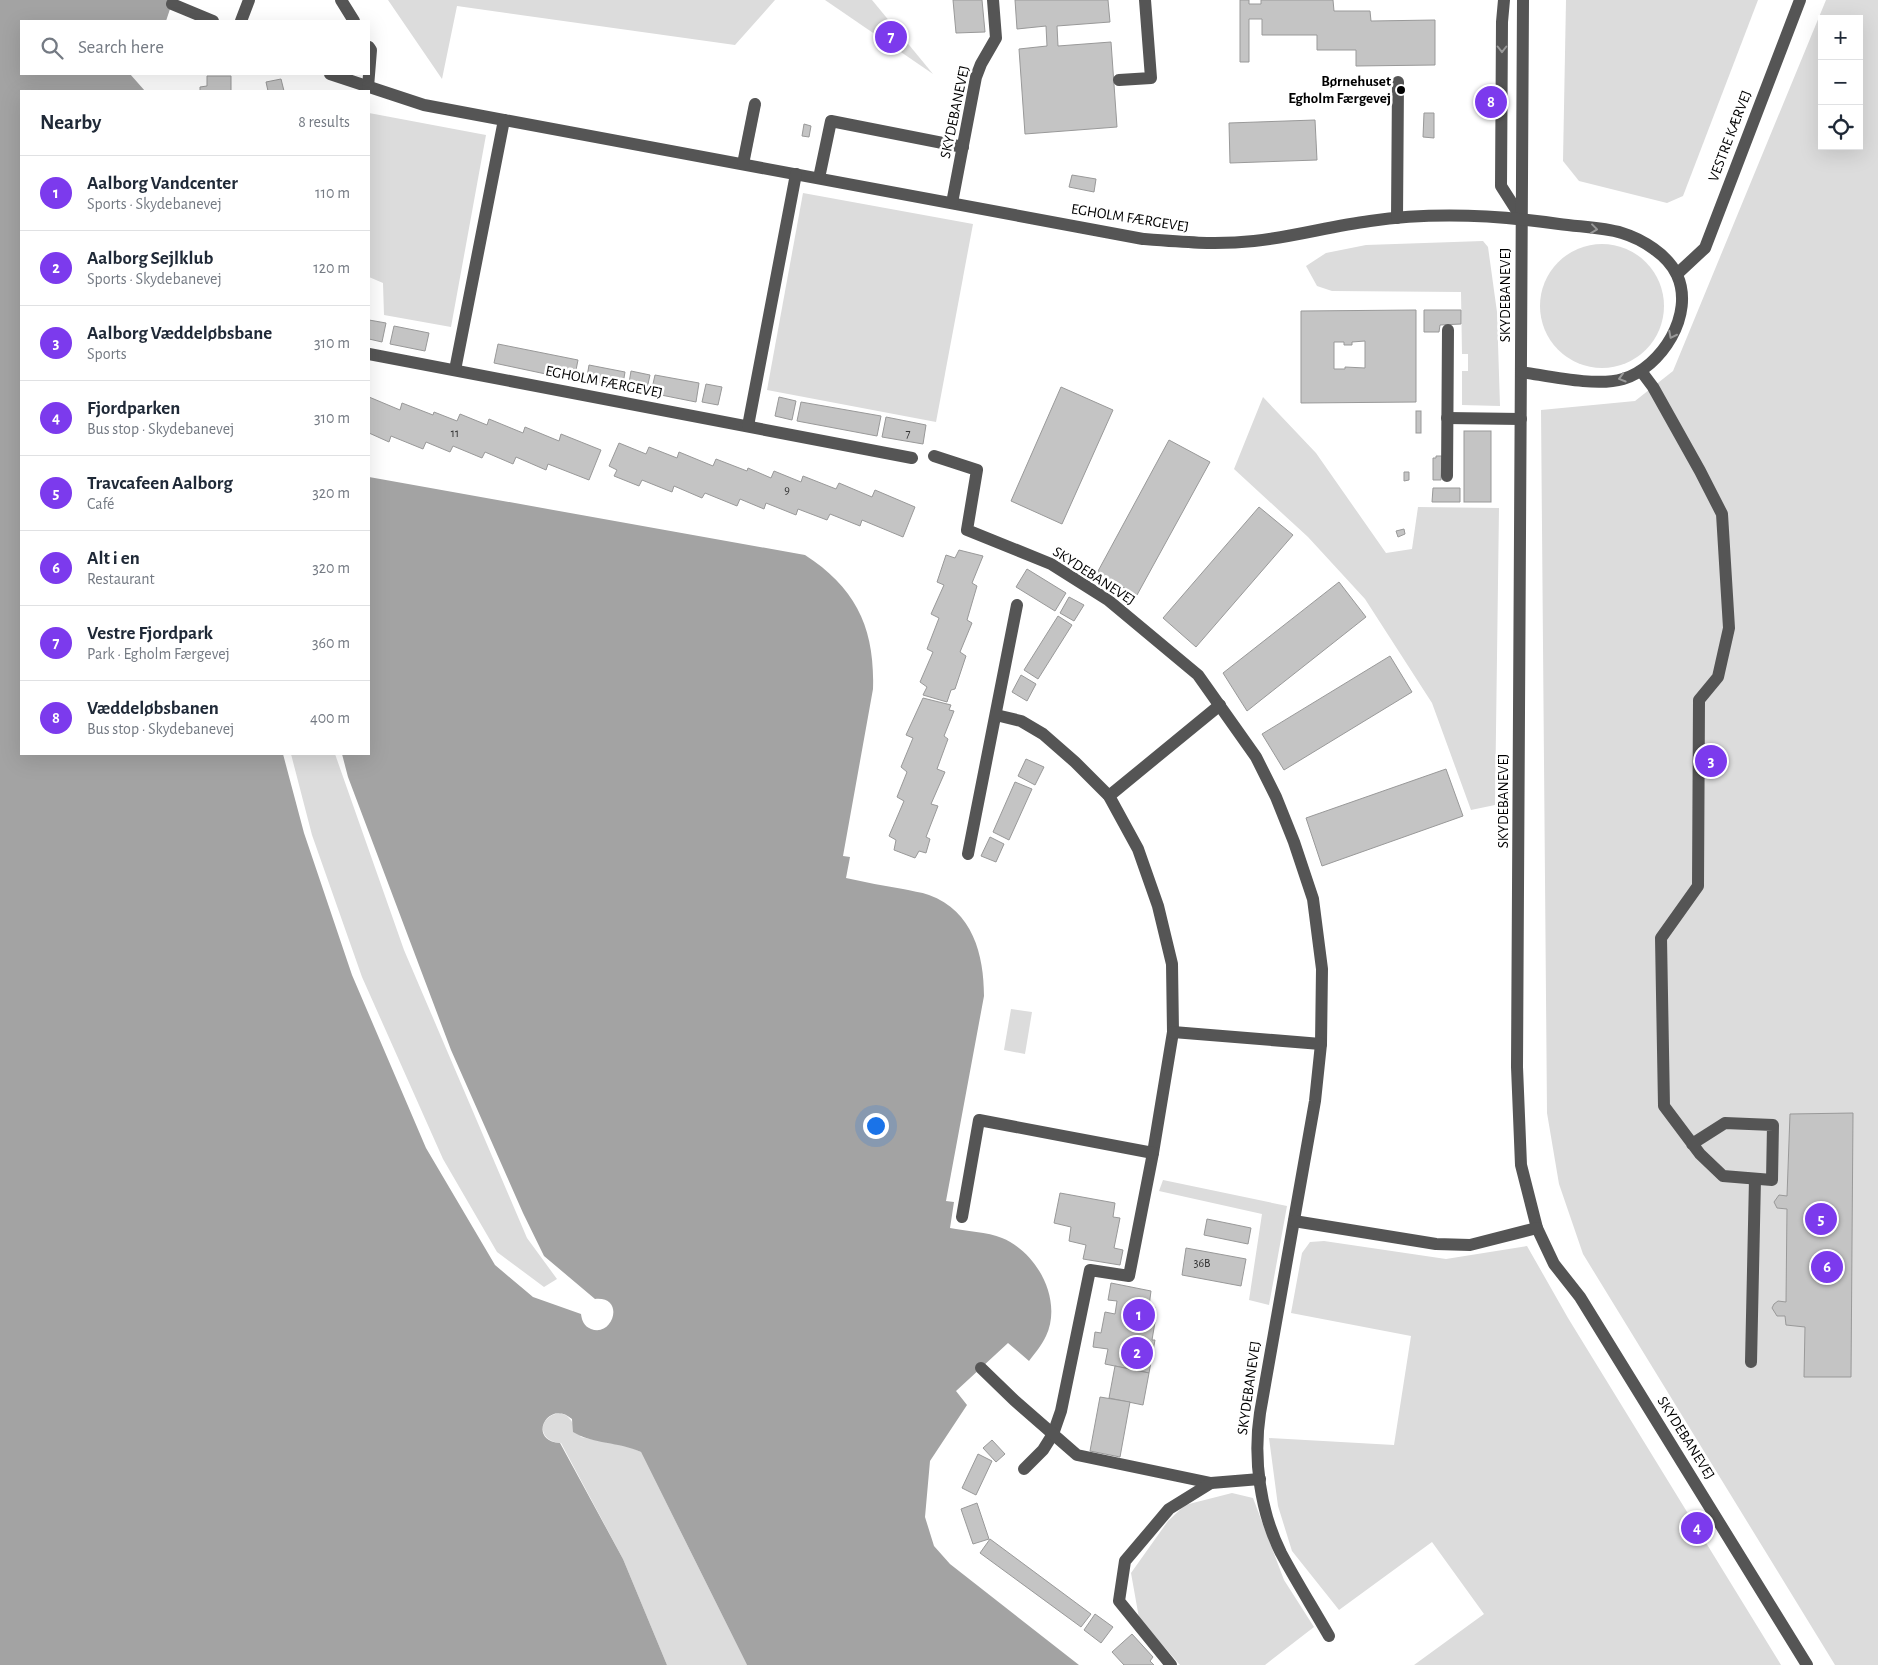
<!DOCTYPE html>
<meta charset="utf-8">
<style>
:root{--surface:#fff;--page:#f6f6f7;--text:#1f2937;--muted:#747a83;--line:#e0e1e3;--accent:#7c3aed}
body{margin:0;font-family:"Alegreya Sans",sans-serif;background:var(--page);color:var(--text)}
.controls{position:absolute;right:15px;top:15px;display:grid;overflow:hidden;border-radius:0px;box-shadow:0 5px 20px #0002}
.controls button{width:45px;height:45px;display:grid;place-items:center;padding:0;border:0;border-bottom:1px solid var(--line);background:var(--surface);color:var(--text);font:25px sans-serif}
.you{position:absolute;left:875px;top:1125px;width:18px;height:18px;margin:-12px;border:4px solid #fff;border-radius:50%;background:#1a73e8;box-shadow:0 0 0 8px #1a73e833}
.badge{display:grid;place-items:center;width:32px;height:32px;border-radius:50%;background:var(--accent);color:#fff;font-size:16px;font-weight:700}
.pin{position:absolute;translate:-50% -50%;border:2px solid #fff;box-shadow:0 1px 5px #0006}
.list{margin:0;padding:0;list-style:none}
h2{display:flex;justify-content:space-between;align-items:center;height:65px;margin:0;padding:0 20px;font-size:21px}
h2 small{font-size:16px;font-weight:400;color:var(--muted)}
.list li{display:grid;grid-template-columns:32px 1fr auto;gap:15px;align-items:center;box-sizing:border-box;height:75px;padding:0 20px;border-top:1px solid var(--line)}
.list b{display:block;font-size:19px;white-space:nowrap}
.list p{margin:0;font-size:16px;white-space:nowrap;color:var(--muted)}
.list em{font-size:16px;font-style:normal;color:var(--muted)}
.icon{flex:none;width:28px;height:28px;fill:none;stroke:currentColor;stroke-width:2;stroke-linecap:round;stroke-linejoin:round}
.map{position:relative;flex:none;width:1878px;height:1665px;overflow:hidden}
.search{position:absolute;background:var(--surface);box-shadow:0 5px 20px #0002;left:20px;top:20px;width:350px;height:55px;display:flex;align-items:center;gap:12px;box-sizing:border-box;padding:0 18px;border-radius:0px;color:var(--muted);font-size:19px}
.panel{position:absolute;background:var(--surface);box-shadow:0 5px 20px #0002;left:20px;top:90px;width:350px;height:665px;border-radius:0px}
.map>svg:first-child{display:block}
</style>
<div class="map">
<svg width="1878" height="1665" viewBox="0 0 1878 1665">
<rect width="100%" height="100%" fill="#fff"/>
<!-- green -->
<g fill="#dcdcdc" fill-rule="evenodd">
<polygon points="388,0 775,0 735,45 457,6 442,79"/>
<polygon points="825,0 872,0 933,74"/>
<polygon points="1566,0 1758,0 1683,196 1667,203 1579,181 1563,161"/>
<path d="M1826,0h52v1665h-43l-252,-411 -24,-70 -12,-71 -6,-703 94,-9 38,-30zM1822,19h37v127h-37z"/>
<polygon points="369,113 486,135 451,327 384,315 383,283 369,277"/>
<polygon points="803,193 973,224 936,422 767,390"/>
<polygon points="1483,241 1488,247 1497,312 1500,406 1462,405 1462,371 1468,371 1468,354 1462,354 1461,292 1332,291 1317,286 1306,266 1326,253 1366,245"/>
<circle cx="1602" cy="306" r="62"/>
<polygon points="1263,397 1316,453 1386,553 1412,549 1418,507 1499,508 1495,805 1471,810 1432,703 1365,599 1308,537 1234,469"/>
<polygon points="291,754 335,754 404,950 527,1238 557,1279 544,1287 497,1252 443,1159 362,977 312,835"/>
<polygon points="1011,1009 1032,1012 1025,1054 1004,1050"/>
<polygon points="1163,1180 1287,1206 1269,1305 1249,1300 1262,1214 1159,1191"/>
<polygon points="1324,1241 1446,1259 1527,1246 1568,1318 1781,1665 1414,1665 1484,1614 1432,1542 1339,1610 1292,1551 1278,1506 1269,1438 1394,1445 1411,1336 1291,1313 1302,1253 1310,1242"/>
<path d="M560,1413c13,3 13,14 21,24l49,10 11,5 106,213h-80l-44,-106 -62,-116c-24,-1 -24,-27 -1,-30z"/>
<polygon points="1232,1493 1253,1498 1284,1580 1314,1627 1265,1665 1180,1665 1139,1618 1131,1573 1168,1521 1185,1505"/>
</g>
<!-- water -->
<path fill="#a3a3a3" d="M0,0h173l-7,21h-145v53h109l15,17h-124v663h262l21,79 48,142 74,173 69,117 38,32 48,17c1,7 3,12 10,15 22,9 35,-33 4,-30l-51,-43 -21,-43 -72,-163 -103,-273 -6,-23h27v-277l436,78c51,33 70,73 68,134l-30,167 7,1 -4,21c19,4 38,8 57,11 8,2 18,3 26,6 44,16 55,60 55,101l-38,205 8,1 -4,26c15,3 38,4 52,10 35,14 61,62 44,98 -4,9 -11,17 -17,25l-21,-18 -52,48 11,14 -37,56 -5,56 9,29 16,18 129,101h-332l-106,-213c-22,-10 -48,-8 -68,-20l-1,-13c-24,-21 -46,22 -12,24l63,116 44,106h-667z"/>
<!-- building -->
<g fill="#c4c4c4" stroke="#999" fill-rule="evenodd">
<polygon points="953,0 982,0 985,32 956,33"/>
<polygon points="1015,0 1108,0 1110,22 1057,26 1058,46 1111,42 1117,127 1025,134 1019,49 1047,46 1046,26 1017,29"/>
<polygon points="1240,0 1249,0 1249,4 1261,4 1261,0 1333,0 1334,11 1370,11 1371,21 1435,20 1435,65 1356,66 1356,50 1317,50 1317,35 1262,35 1262,19 1249,19 1249,62 1240,62"/>
<polygon points="207,76 231,76 231,91 200,91 200,87 207,86"/>
<polygon points="281,79 284,91 268,91 266,82"/>
<polygon points="1424,113 1434,113 1434,138 1423,137"/>
<polygon points="1315,120 1317,160 1230,163 1229,123"/>
<polygon points="804,124 811,126 809,137 802,136"/>
<polygon points="1072,175 1096,179 1094,192 1069,187"/>
<path d="M1416,310v92l-115,1v-92zM1365,341v27l-20,-1v2h-11v-27h10v3h8v-3z"/>
<polygon points="1424,310 1461,310 1461,324 1440,325 1439,332 1424,332"/>
<polygon points="369,320 386,323 382,342 369,339"/>
<polygon points="394,326 429,333 425,351 390,344"/>
<polygon points="498,344 578,360 574,380 494,363"/>
<polygon points="589,365 625,372 622,390 586,383"/>
<polygon points="631,371 650,375 646,393 628,389"/>
<polygon points="655,375 699,383 696,402 651,393"/>
<polygon points="706,384 722,387 718,405 702,402"/>
<polygon points="1061,387 1113,410 1062,524 1011,501"/>
<polygon points="369,397 400,410 402,403 433,415 434,412 457,421 460,414 487,425 489,419 523,433 525,427 559,441 561,434 601,450 589,480 548,464 546,470 516,457 513,464 485,452 482,458 453,446 450,452 426,442 423,449 391,436 389,442 369,433"/>
<polygon points="779,397 796,401 792,420 775,416"/>
<polygon points="801,402 881,416 877,436 797,421"/>
<rect x="1416" y="411" width="5" height="22"/>
<polygon points="886,417 926,425 923,444 882,437"/>
<rect x="1464" y="431" width="27" height="71"/>
<polygon points="1169,440 1210,462 1137,595 1097,573"/>
<polygon points="619,443 646,454 649,447 677,458 679,452 713,466 716,459 747,471 748,468 771,478 774,471 801,482 803,476 836,489 839,483 872,497 875,490 915,507 903,537 862,520 860,526 830,514 827,520 798,509 796,515 766,503 764,509 740,499 737,506 705,493 702,498 674,486 672,492 642,480 639,486 614,476 617,470 609,466"/>
<polygon points="1436,456 1442,456 1441,480 1433,480 1433,458 1436,458"/>
<polygon points="1404,472 1409,472 1409,480 1404,481"/>
<polygon points="1433,488 1460,488 1460,502 1432,502"/>
<polygon points="1259,507 1293,535 1196,647 1163,618"/>
<polygon points="1404,529 1405,534 1398,537 1396,531"/>
<polygon points="959,550 983,556 972,583 977,586 967,620 972,623 960,652 966,656 955,689 951,690 947,702 923,695 927,687 920,682 933,652 927,649 939,618 931,614 944,585 937,582 946,555 955,558"/>
<polygon points="1027,569 1066,593 1055,611 1016,587"/>
<polygon points="1339,582 1366,617 1247,711 1223,673"/>
<polygon points="1069,597 1084,605 1074,621 1060,613"/>
<polygon points="1058,616 1072,625 1038,679 1024,670"/>
<polygon points="1390,656 1412,692 1284,770 1262,734"/>
<polygon points="1021,675 1036,684 1027,701 1012,692"/>
<polygon points="923,698 951,705 949,710 954,711 944,736 948,739 937,769 945,772 931,804 938,806 926,837 930,839 926,853 919,851 915,858 894,850 896,840 889,836 904,801 897,797 907,772 901,767 913,738 906,735"/>
<polygon points="1026,759 1044,767 1035,785 1018,776"/>
<polygon points="1446,769 1463,816 1322,866 1306,818"/>
<polygon points="1015,782 1032,789 1009,840 993,832"/>
<polygon points="990,837 1004,844 996,862 981,856"/>
<polygon points="1853,1113 1851,1377 1804,1377 1805,1327 1786,1325 1785,1316 1777,1316 1772,1308 1774,1304 1778,1301 1786,1302 1787,1209 1777,1208 1774,1202 1779,1195 1787,1196 1790,1114"/>
<polygon points="1060,1193 1115,1203 1113,1217 1120,1218 1114,1248 1123,1250 1120,1265 1083,1259 1086,1245 1069,1241 1071,1227 1054,1223"/>
<polygon points="1207,1219 1251,1228 1248,1244 1204,1235"/>
<polygon points="1186,1248 1246,1259 1241,1286 1182,1275"/>
<polygon points="1111,1283 1151,1291 1149,1306 1155,1307 1152,1322 1155,1322 1152,1340 1155,1340 1149,1373 1105,1364 1108,1349 1093,1347 1095,1332 1101,1333 1105,1312 1115,1314 1117,1301 1108,1300"/>
<polygon points="1115,1366 1149,1373 1143,1405 1109,1398"/>
<polygon points="1100,1397 1130,1402 1120,1457 1090,1451"/>
<polygon points="992,1440 1005,1454 996,1462 983,1448"/>
<polygon points="978,1454 992,1461 976,1495 962,1488"/>
<polygon points="977,1503 989,1539 973,1544 961,1509"/>
<polygon points="990,1539 1091,1614 1081,1627 980,1553"/>
<polygon points="1095,1614 1113,1627 1101,1643 1084,1630"/>
<polygon points="1132,1634 1153,1657 1150,1661 1154,1665 1124,1665 1112,1652"/>
</g>
<g fill="none" stroke-linecap="round" stroke-linejoin="round">
<!-- minor -->
<g stroke="#555" stroke-width="12">
<polyline points="341,0 354,21"/>
<polyline points="1504,0 1502,22 1501,186 1522,219"/>
<polyline points="1523,0 1517,1067 1521,1165 1537,1228 1554,1264 1580,1297 1807,1665"/>
<polyline points="172,4 213,21"/>
<polyline points="241,21 249,0"/>
<path d="M330,74l94,31 719,134c37,3 73,6 111,2 39,-4 77,-15 116,-20 63,-9 127,-6 189,3 21,3 43,3 63,9 20,6 46,22 55,42 18,39 -15,92 -54,104 -27,8 -74,-3 -102,-7"/>
<polyline points="1119,80 1151,78 1145,0"/>
<polyline points="368,87 371,50 369,47"/>
<polyline points="743,164 755,104"/>
<polyline points="819,178 831,121 963,147"/>
<polyline points="952,203 976,77 981,64 996,38 993,0"/>
<polyline points="1397,218 1398,82"/>
<polyline points="1677,274 1705,248 1800,0"/>
<polyline points="369,354 912,458"/>
<polyline points="455,370 504,120"/>
<polyline points="1641,371 1653,387 1700,471 1722,514 1729,628 1718,677 1699,700 1698,886 1661,938 1664,1106 1700,1154 1723,1176 1772,1180 1773,1125 1725,1123 1692,1144"/>
<polyline points="1447,418 1521,419"/>
<polyline points="748,426 796,174"/>
<path d="M934,456l43,14 -10,60 84,34 57,36 90,75 58,82 20,40 18,45 19,57 9,70 -1,75 -6,57 -55,312c-7,46 0,98 21,140 15,28 32,55 48,83"/>
<polyline points="1447,476 1448,330"/>
<polyline points="996,715 1021,721 1043,734 1075,762 1109,796 1138,849 1158,906 1172,964 1173,1032 1153,1153 1129,1276 1090,1270 1061,1411 1053,1434 1043,1450 1024,1469"/>
<polyline points="1109,796 1220,705"/>
<polyline points="968,854 1017,605"/>
<polyline points="1173,1032 1321,1044"/>
<polyline points="962,1217 979,1120 1153,1153"/>
<polyline points="1294,1221 1436,1244 1470,1245 1537,1228"/>
<polyline points="1751,1362 1755,1179"/>
<polyline points="981,1368 1014,1400 1077,1455 1211,1483"/>
<polyline points="1171,1665 1119,1601 1125,1561 1169,1509 1211,1483 1260,1479"/>
</g>
</g>
<!-- one-way arrows -->
<defs><path id="oneway-chevron" d="M-2-3.5L2.5 0L-2 3.5" fill="none" stroke-width="1.6" stroke-linecap="round" stroke-linejoin="round" transform="scale(1.25)"/></defs>
<g stroke="#999">
<use href="#oneway-chevron" transform="translate(1502 49) rotate(90)"/>
<use href="#oneway-chevron" transform="translate(1594 229) rotate(7)"/>
<use href="#oneway-chevron" transform="translate(1672 335) rotate(117)"/>
<use href="#oneway-chevron" transform="translate(1622 378) rotate(164)"/>
</g>
<!-- markers -->
<circle fill="#000" stroke="#fff" stroke-width="2" cx="1401" cy="90" r="5"/>
<g text-anchor="middle" dominant-baseline="central" stroke-width="5" stroke-linejoin="round" paint-order="stroke">
<!-- number labels -->
<g font-size="12" fill="#313131">
<text x="455" y="433">11</text>
<text x="908" y="433">7</text>
<text x="787" y="490">9</text>
<text x="1202" y="1263">36B</text>
</g>
<!-- poi labels -->
<g font-size="15" font-weight="bold" fill="#000" stroke="#fff" text-anchor="end">
<text x="1391" y="81">Børnehuset<tspan x="1391" dy="17">Egholm Færgevej</tspan></text>
</g>
<!-- street labels -->
<g font-size="15" fill="#000" stroke="#fff">
<text transform="translate(955 112) rotate(-78)">SKYDEBANEVEJ</text>
<text transform="translate(1730 136) rotate(-69)">VESTRE KÆRVEJ</text>
<text transform="translate(1130 218) rotate(9)">EGHOLM FÆRGEVEJ</text>
<text transform="translate(1505 295) rotate(-90)">SKYDEBANEVEJ</text>
<text transform="translate(604 382) rotate(11)">EGHOLM FÆRGEVEJ</text>
<text transform="translate(1094 576) rotate(33)">SKYDEBANEVEJ</text>
<text transform="translate(1503 801) rotate(-90)">SKYDEBANEVEJ</text>
<text transform="translate(1249 1388) rotate(-82)">SKYDEBANEVEJ</text>
<text transform="translate(1686 1438) rotate(58)">SKYDEBANEVEJ</text>
</g>
</g>
</svg>
<div class="controls">
<button>+</button>
<button>−</button>
<button><svg class="icon" aria-label="locate" viewBox="0 0 24 24"><circle cx="12" cy="12" r="6"/><path d="M12 2v4M12 18v4M2 12h4M18 12h4"/></svg></button>
</div>
<div class="you"></div>
<div class="pin badge" style="left:1139px;top:1315px">1</div>
<div class="pin badge" style="left:1137px;top:1353px">2</div>
<div class="pin badge" style="left:1711px;top:761px">3</div>
<div class="pin badge" style="left:1697px;top:1528px">4</div>
<div class="pin badge" style="left:1821px;top:1219px">5</div>
<div class="pin badge" style="left:1827px;top:1267px">6</div>
<div class="pin badge" style="left:891px;top:37px">7</div>
<div class="pin badge" style="left:1491px;top:102px">8</div>
<div class="search"><svg class="icon" aria-label="search" viewBox="0 0 24 24"><circle cx="10" cy="10" r="6"/><path d="M15 15l6 6"/></svg>Search here</div>
<section class="panel">
<h2>Nearby<small>8 results</small></h2>
<ul class="list">
<li><span class="badge">1</span><div><b>Aalborg Vandcenter</b><p>Sports · Skydebanevej</p></div><em>110 m</em></li>
<li><span class="badge">2</span><div><b>Aalborg Sejlklub</b><p>Sports · Skydebanevej</p></div><em>120 m</em></li>
<li><span class="badge">3</span><div><b>Aalborg Væddeløbsbane</b><p>Sports</p></div><em>310 m</em></li>
<li><span class="badge">4</span><div><b>Fjordparken</b><p>Bus stop · Skydebanevej</p></div><em>310 m</em></li>
<li><span class="badge">5</span><div><b>Travcafeen Aalborg</b><p>Café</p></div><em>320 m</em></li>
<li><span class="badge">6</span><div><b>Alt i en</b><p>Restaurant</p></div><em>320 m</em></li>
<li><span class="badge">7</span><div><b>Vestre Fjordpark</b><p>Park · Egholm Færgevej</p></div><em>360 m</em></li>
<li><span class="badge">8</span><div><b>Væddeløbsbanen</b><p>Bus stop · Skydebanevej</p></div><em>400 m</em></li>
</ul>
</section>
</div>
